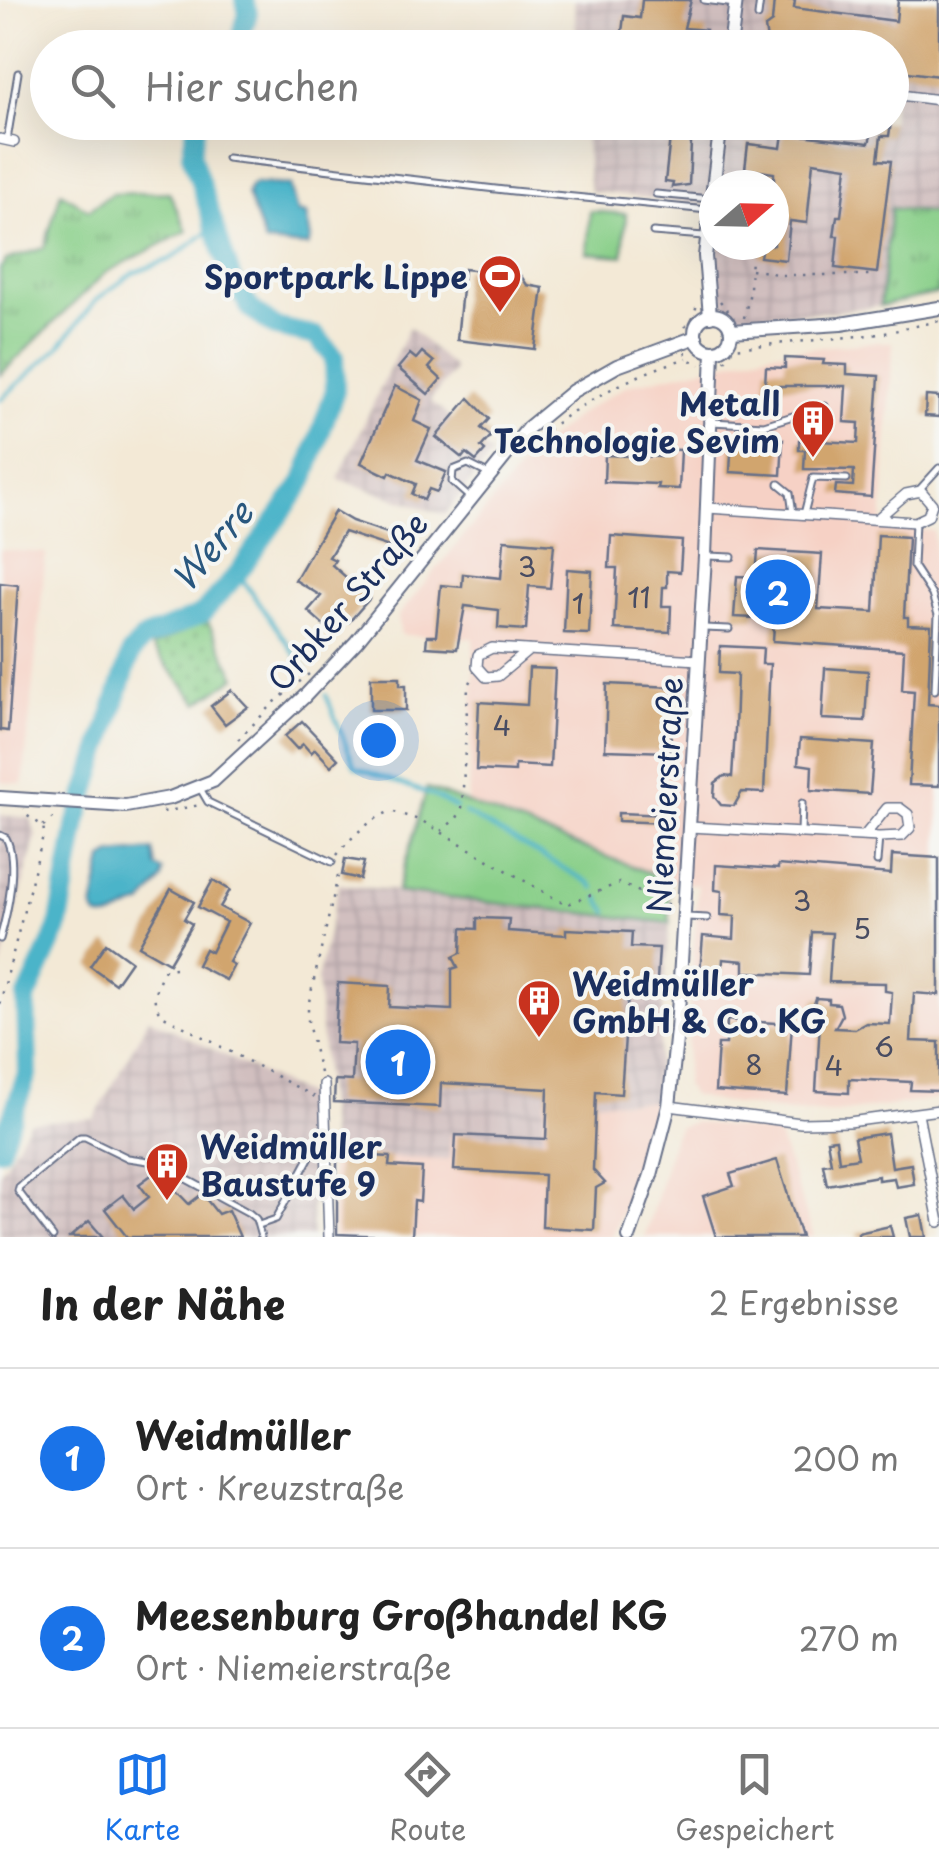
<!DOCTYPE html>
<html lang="de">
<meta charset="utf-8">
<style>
:root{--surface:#fff;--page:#f2f2f2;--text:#222;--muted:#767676;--line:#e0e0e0;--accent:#1a73e8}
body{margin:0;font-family:"Playpen Sans",sans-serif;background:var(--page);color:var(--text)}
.compass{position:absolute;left:699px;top:170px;width:90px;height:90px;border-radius:50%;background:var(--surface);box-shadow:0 10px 40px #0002;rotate:70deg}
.you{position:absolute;left:378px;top:740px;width:35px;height:35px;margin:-25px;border:8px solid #fff;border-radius:50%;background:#1a73e8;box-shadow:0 0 0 15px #1a73e833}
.badge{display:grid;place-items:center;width:65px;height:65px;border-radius:50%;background:var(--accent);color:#fff;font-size:32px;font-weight:700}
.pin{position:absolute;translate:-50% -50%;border:5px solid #fff;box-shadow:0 2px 10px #0006}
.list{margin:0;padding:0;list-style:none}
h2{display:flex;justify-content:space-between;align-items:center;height:130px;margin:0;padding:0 40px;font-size:42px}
h2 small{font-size:32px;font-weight:400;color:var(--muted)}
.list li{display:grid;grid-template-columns:65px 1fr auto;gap:30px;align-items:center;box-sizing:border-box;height:180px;padding:0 40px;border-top:2px solid var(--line)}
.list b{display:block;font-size:38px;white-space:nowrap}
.list p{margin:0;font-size:32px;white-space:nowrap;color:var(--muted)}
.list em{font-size:32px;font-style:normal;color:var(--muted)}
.icon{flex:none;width:55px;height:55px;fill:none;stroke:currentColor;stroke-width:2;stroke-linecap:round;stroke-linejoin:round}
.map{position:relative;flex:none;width:939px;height:1237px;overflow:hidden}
.search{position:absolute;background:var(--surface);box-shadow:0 10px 40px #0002;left:30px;right:30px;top:30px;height:110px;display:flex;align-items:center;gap:25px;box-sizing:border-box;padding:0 35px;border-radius:55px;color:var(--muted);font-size:38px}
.sheet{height:490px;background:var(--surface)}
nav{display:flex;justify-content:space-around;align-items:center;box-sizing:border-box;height:140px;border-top:2px solid var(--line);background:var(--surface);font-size:28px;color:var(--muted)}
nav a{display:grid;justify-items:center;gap:5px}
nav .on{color:var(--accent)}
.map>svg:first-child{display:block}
</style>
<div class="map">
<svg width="939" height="1237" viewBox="0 0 939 1237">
<defs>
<pattern id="industrial-grid" width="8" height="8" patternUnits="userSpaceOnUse" patternTransform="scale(2.5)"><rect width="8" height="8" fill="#d1bfbf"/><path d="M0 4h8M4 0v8" fill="none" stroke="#b3a4a7"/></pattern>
<pattern id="grass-tufts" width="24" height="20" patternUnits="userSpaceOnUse" patternTransform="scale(2.5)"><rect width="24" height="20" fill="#89cf89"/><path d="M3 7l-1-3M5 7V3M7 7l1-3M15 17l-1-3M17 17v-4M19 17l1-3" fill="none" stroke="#6fa873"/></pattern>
<pattern id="garden-dots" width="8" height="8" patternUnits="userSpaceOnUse" patternTransform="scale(2.5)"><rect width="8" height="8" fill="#89cf89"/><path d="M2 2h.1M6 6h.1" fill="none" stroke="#6fa873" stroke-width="1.8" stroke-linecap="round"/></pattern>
</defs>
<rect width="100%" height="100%" fill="#f6f6f2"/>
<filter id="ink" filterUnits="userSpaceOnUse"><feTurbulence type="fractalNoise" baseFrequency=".01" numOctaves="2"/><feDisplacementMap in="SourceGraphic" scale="20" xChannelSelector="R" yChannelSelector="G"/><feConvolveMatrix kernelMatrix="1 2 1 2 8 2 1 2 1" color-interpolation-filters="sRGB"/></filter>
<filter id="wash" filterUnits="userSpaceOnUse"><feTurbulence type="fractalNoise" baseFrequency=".0048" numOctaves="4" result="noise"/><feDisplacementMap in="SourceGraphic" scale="40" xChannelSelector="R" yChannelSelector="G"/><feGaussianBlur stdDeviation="2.25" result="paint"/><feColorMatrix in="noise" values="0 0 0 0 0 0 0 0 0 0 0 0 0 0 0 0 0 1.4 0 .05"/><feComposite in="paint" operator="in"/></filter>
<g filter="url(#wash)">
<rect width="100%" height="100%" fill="#f3e9d6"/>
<!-- built -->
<g fill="#f6d1c5">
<polygon points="871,342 893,342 882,527 934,531 935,561 939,568 939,1099 836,1113 790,1112 715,1101 692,1095 685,1085 698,885 668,880 468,804 474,677 473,638 401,635 398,616 531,454 579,414 628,385 772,352"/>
<polygon points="0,550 46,553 23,784 0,782"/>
<polygon points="544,1100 654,1102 636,1178 612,1237 333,1237 331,1155 448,1159 450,1134"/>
<polygon points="694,1122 778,1134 814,1237 645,1237 674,1136 680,1127"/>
</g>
<!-- industrial -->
<g fill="url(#industrial-grid)">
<polygon points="574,0 939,0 939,293 880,306 828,312 740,315 727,308 721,297 716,264 718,245 774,245 774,185 714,185 714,206 590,191 583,123 892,122 892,48 577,47"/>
<polygon points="409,327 453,367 454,371 430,400 491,455 445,515 338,479"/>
<polygon points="0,815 31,818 36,836 0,972"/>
<polygon points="339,884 670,923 654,1102 545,1100 543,1138 450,1134 449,1160 331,1155 317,980"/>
<polygon points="149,1018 309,1097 312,1237 0,1237 0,1172 30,1122 94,1119"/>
</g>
<!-- grass -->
<g fill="url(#grass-tufts)" stroke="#527f74" stroke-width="2.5">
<polygon points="61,192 89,210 111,194 169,192 187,231 105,273 0,375 0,269 6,260 44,248"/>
<polygon points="891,208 939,214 939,293 880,306"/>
</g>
<!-- park -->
<g fill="#89cf89" stroke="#527f74" stroke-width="2.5">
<polygon points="590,211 626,214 623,256 587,253"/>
<polygon points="427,788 668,880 670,923 397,892"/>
</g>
<!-- garden -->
<polygon fill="url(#garden-dots)" stroke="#527f74" stroke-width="2.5" points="207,620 236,677 198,703 151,647"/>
<!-- water -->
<g fill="#4bb4c9" stroke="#337294" stroke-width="2.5">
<polygon points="256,183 290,185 297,212 306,214 311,239 308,246 265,243 247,194 250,186"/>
<path d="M153,850l3,17 7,4 -1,9 -20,25c-18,1 -27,19 -45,11l-4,-7 10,-50 9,-5z"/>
</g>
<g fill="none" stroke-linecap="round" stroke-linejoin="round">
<!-- stream -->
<g stroke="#4bb4c9" stroke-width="4">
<polyline points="0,400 58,348 96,300 133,273 171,259 216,226"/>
<polyline points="238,573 306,670"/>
<polyline points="326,695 355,767 432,795 456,808"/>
<polyline points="465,813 590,883 594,888"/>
<polyline points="599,898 608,912"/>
</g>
<!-- river -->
<g stroke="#4bb4c9" stroke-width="20">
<polyline points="238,48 248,13 244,0"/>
<polyline points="0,1149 28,1072 26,999 58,929 77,822 131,653 143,639 202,614 238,573 304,481 335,390 334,357 316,336 275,327 250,308 231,277 191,154 197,122"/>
</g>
</g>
<g id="blocks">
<!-- building -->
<g fill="#d1a56e">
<polygon points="642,0 691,0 684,28 706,30 704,48 620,48 624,16 640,18"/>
<polygon points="774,0 795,0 794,8 896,21 898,0 939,0 939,76 892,70 892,48 768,48 765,27 772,22"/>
<polygon points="597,122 692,122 689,185 672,187 673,183 665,182 670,137 597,128"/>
<polygon points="875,122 891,122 889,136 881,136 878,160 891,161 877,273 835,268 838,236 834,236 837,216 841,216 847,167 813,162 807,223 790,221 786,260 760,257 762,245 774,245 774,173 745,169 748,144 781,148 783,133 869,143"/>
<polygon points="464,269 521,276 527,285 543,288 535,349 457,340"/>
<polygon points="422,352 434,362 429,368 441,379 428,394 398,368 410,354 416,359"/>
<polygon points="785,358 824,360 823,364 847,365 847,374 879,376 871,497 835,494 836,485 853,486 854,470 804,469 805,450 799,450 799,440 858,443 859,423 844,422 846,386 765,386 766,367 785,368"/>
<polygon points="395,386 422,400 414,421 431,429 417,460 446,472 437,492 429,489 424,500 412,494 416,484 390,472 388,476 361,463"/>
<polygon points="926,396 939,397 939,417 925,416"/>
<polygon points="469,398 489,419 481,428 491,436 481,447 485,451 476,461 466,453 462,458 436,437"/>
<polygon points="732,436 783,439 781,475 730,472"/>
<polygon points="661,449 681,450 679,489 657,488 658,484 604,482 605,455 661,457"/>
<polygon points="335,511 352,521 399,537 395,549 344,532 329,557 335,560 332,565 370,598 349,622 340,613 327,628 308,611 321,596 295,580"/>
<polygon points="878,535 908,537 904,617 908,617 908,625 931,626 928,704 939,705 939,786 909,785 914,691 902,690 904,650 773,641 775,607 756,606 755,618 734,617 737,576 756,577 758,550 822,554 818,609 874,612"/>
<polygon points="611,536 682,541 680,572 667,571 667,587 663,587 662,606 671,606 670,632 614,629 617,568 609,568"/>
<polygon points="504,540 554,544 550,588 529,586 526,630 498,628 499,610 465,606 457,649 426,647 427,636 436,636 441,585 462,587 463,574 501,578"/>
<polygon points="567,569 592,571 589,634 564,633"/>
<polygon points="0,583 18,585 8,731 0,730"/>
<polygon points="720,646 763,648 762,664 770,664 764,793 742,792 734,806 721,805 714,796 715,783 724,776 732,777 735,730 737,674 719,673"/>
<polygon points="529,668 555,669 550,767 515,765 515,772 476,770 479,702 527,705"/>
<polygon points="825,668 868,671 865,721 822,719"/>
<polygon points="371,677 400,677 400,685 406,685 406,710 371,710"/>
<polygon points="607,684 673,687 670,752 605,750"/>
<polygon points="232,690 248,707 225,724 211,706"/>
<polygon points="302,721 338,759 331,766 315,749 311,753 303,744 297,749 285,736"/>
<polygon points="800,739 874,744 870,794 811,790 812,766 798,764"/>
<polygon points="618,813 667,815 667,823 618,821"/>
<polygon points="892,855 939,858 939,995 914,993 911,1041 939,1042 939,1091 910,1090 911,1082 849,1079 849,1093 816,1091 820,1022 814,1022 811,1013 816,998 829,999 829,1003 839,1004 842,1015 835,1028 855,1029 866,1023 890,1024 892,992 885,991 885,983 829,982 832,933 812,932 809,975 744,972 744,961 723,959 722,974 700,973 703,936 734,939 735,916 721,915 722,891 715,890 716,865 778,869 778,865 891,874"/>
<polygon points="345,859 364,862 360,879 342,875"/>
<polygon points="213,880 230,890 220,907 250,923 229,962 234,965 226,980 197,965 205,949 211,952 226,922 198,907"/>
<polygon points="171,889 194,902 184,919 192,924 169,963 139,946"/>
<polygon points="477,918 509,919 508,931 566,935 566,929 632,932 631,947 659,948 656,996 628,994 621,1094 596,1092 593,1170 605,1183 596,1188 594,1230 542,1227 544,1175 454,1170 456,1135 546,1139 548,1089 441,1083 440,1107 334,1102 335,1080 352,1081 354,1044 335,1043 338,983 390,986 389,1007 452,1010 452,969 458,967 453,957 461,953 462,928 477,929"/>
<polygon points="106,943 131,961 115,984 90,966"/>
<polygon points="727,1020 792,1024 787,1096 715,1091 718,1044 726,1044"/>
<polygon points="887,1133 892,1167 911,1164 914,1184 896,1187 894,1178 878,1180 878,1176 827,1185 823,1164 831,1163 827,1140 836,1139 839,1161 858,1158 854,1138"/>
<polygon points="337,1154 390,1157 389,1166 422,1168 420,1202 414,1201 412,1237 337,1234"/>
<polygon points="777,1160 801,1237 716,1237 703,1196 734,1186 730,1174"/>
<polygon points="157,1171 189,1204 202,1194 218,1214 228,1210 240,1237 127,1237 105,1209 123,1195 134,1209 149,1197 139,1184"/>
<polygon points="922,1215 926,1237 910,1237 906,1218"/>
<polygon points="89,1221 103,1237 70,1237"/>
<polygon points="890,1226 893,1237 858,1237 858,1233"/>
</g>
</g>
</g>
<g filter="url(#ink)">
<use href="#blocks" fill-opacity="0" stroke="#677088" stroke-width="2.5"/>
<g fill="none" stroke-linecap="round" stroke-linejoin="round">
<!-- lane casing -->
<g stroke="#677088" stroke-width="9">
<g id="lane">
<polyline points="704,0 735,4"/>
<polyline points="758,16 760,0"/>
<polyline points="7,140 18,73"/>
<polyline points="227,158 513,191 708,210"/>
<polyline points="656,194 711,199"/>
<polyline points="653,232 704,236"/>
<polyline points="712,422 764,425 825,406"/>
<polyline points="779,484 790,493 793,513"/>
<polyline points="918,491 939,468"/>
<polyline points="470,498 452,482 453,470 468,464 488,474"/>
<polyline points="804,514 813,478 847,479"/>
<polyline points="915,522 913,566 932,595 938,615 935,690"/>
<polyline points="708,556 732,557"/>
<polyline points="704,628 729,629"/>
<polyline points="201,790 208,802 332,862"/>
<polyline points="801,831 802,803"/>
<path d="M0,835l6,3c13,24 1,76 -6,101"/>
<polyline points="877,862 879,837"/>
<polyline points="687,917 707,918"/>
<polyline points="259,1225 276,1219 315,1147 326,1145"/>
<polyline points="53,1237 18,1191 19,1187 80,1137 85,1137 128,1158 155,1162 249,1213 256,1219 261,1237"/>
</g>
</g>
<!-- street casing -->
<g stroke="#677088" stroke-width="12">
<g id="street">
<polyline points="892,94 939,100"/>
<polyline points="0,139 14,142"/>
<polyline points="708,508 915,522 928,516 932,504 921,491 906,494 877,519"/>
<polyline points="528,651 498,676 486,677 477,667 478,655 492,648 699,660"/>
<polyline points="689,827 879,837 902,836 910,828 908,814 900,808 887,808 865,835"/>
<polyline points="324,1084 329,1237"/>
<polyline points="669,1106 801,1123 849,1122 939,1110"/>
<polyline points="918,1114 939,1222"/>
</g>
</g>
<!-- secondary casing -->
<g stroke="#677088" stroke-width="16">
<g id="secondary">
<polyline points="730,48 736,0"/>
<circle cx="713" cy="333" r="18"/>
<polyline points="710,316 705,256 721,122"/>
<polyline points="731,331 841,324 939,308"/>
<polyline points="0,798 126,806 170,798 213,781 305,696 356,642 528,428 573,391 617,366 696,337"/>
<polyline points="629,1237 651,1175 669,1106 677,1030 705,556 713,351"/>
</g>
</g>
<!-- path -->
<g stroke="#677088" stroke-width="2.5" stroke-dasharray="2.5 8" stroke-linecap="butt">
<polyline points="751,269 781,275 871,275"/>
<polyline points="720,301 734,318"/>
<polyline points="744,318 750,292 751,245"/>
<polyline points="685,327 693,318 698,301"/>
<polyline points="685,352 687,358 700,365"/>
<polyline points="725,361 733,348 880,334 939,321"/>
<path d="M531,443c48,-40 96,-66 156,-85"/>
<polyline points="238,740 275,702 309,674"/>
<polyline points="163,812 200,805"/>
<polyline points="43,826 58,814"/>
<polyline points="441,831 457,818 462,808 468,687 474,675"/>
<path d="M337,855c15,-19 31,-34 54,-44l31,10 144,84 53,-22 54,24"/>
<path d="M175,968l-10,1c-8,15 -17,31 -3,46l153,82"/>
<polyline points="0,1004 44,832 43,826 26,815 24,809"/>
<polyline points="320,1073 308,1023 308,1006 338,876 336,871"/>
</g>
<!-- lane -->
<use href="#lane" stroke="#fff" stroke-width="5"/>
<!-- street -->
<use href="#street" stroke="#fff" stroke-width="9"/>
<!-- secondary -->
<use href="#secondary" stroke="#fff" stroke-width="12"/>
</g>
</g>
<!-- icons -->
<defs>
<g id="stadium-pin" transform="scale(2.25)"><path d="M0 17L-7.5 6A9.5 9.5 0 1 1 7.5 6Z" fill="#c8321e" stroke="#f6f6f2"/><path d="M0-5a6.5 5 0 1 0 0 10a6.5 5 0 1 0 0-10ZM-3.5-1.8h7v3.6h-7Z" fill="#fff"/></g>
<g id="building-pin" transform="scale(2.25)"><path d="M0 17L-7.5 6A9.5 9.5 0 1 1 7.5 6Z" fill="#c8321e" stroke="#f6f6f2"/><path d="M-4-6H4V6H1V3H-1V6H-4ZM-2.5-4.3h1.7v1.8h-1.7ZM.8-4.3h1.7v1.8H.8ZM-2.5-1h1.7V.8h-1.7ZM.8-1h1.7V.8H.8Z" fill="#fff"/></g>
</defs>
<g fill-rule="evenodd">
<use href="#stadium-pin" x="500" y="276"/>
<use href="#building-pin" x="813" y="421"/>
<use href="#building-pin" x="539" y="1001"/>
<use href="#building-pin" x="167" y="1164"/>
</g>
<g text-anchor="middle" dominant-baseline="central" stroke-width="8" stroke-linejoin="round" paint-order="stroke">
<!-- number labels -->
<g font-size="28" fill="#484c62">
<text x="527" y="565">3</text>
<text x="639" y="596">11</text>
<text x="578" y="602">1</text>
<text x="502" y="724">4</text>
<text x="802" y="899">3</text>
<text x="862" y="927">5</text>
<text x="884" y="1045">6</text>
<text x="754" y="1063">8</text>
<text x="834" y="1064">4</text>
</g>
<!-- poi labels -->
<g font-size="32" font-weight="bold" fill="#1b2f5e" stroke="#f6f6f2" text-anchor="end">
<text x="468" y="276">Sportpark Lippe</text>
<text x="780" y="403">Metall<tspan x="780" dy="37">Technologie Sevim</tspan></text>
<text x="572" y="983" text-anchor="start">Weidmüller<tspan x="572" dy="37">GmbH &amp; Co. KG</tspan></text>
<text x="200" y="1146" text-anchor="start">Weidmüller<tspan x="200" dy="37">Baustufe 9</tspan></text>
</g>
<!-- street labels -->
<g font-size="32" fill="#1b2f5e" stroke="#f6f6f2">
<text transform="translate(347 601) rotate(-49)">Orbker Straße</text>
<text transform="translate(664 795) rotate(-87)">Niemeierstraße</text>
</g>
<!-- water labels -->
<g font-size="35" font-style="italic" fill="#29577e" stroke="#f6f6f2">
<text transform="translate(211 545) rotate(-50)">Werre</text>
</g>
</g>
</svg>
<svg class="compass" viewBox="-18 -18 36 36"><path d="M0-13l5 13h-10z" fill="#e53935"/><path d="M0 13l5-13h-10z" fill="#767676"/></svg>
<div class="you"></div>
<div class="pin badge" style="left:398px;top:1062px">1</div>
<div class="pin badge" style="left:778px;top:592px">2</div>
<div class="search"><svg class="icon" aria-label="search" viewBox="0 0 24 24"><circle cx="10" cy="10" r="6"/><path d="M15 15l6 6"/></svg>Hier suchen</div>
</div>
<section class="sheet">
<h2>In der Nähe<small>2 Ergebnisse</small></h2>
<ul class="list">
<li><span class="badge">1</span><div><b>Weidmüller</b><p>Ort · Kreuzstraße</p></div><em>200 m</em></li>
<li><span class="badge">2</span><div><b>Meesenburg Großhandel KG</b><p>Ort · Niemeierstraße</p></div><em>270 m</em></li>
</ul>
</section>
<nav>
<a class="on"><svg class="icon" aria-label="map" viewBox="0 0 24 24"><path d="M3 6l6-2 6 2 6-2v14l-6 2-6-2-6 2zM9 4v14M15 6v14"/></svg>Karte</a>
<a><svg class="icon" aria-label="directions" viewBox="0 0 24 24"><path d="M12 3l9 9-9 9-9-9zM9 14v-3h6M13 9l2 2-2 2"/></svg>Route</a>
<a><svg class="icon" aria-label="saved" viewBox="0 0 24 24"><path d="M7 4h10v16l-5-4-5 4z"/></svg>Gespeichert</a>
</nav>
